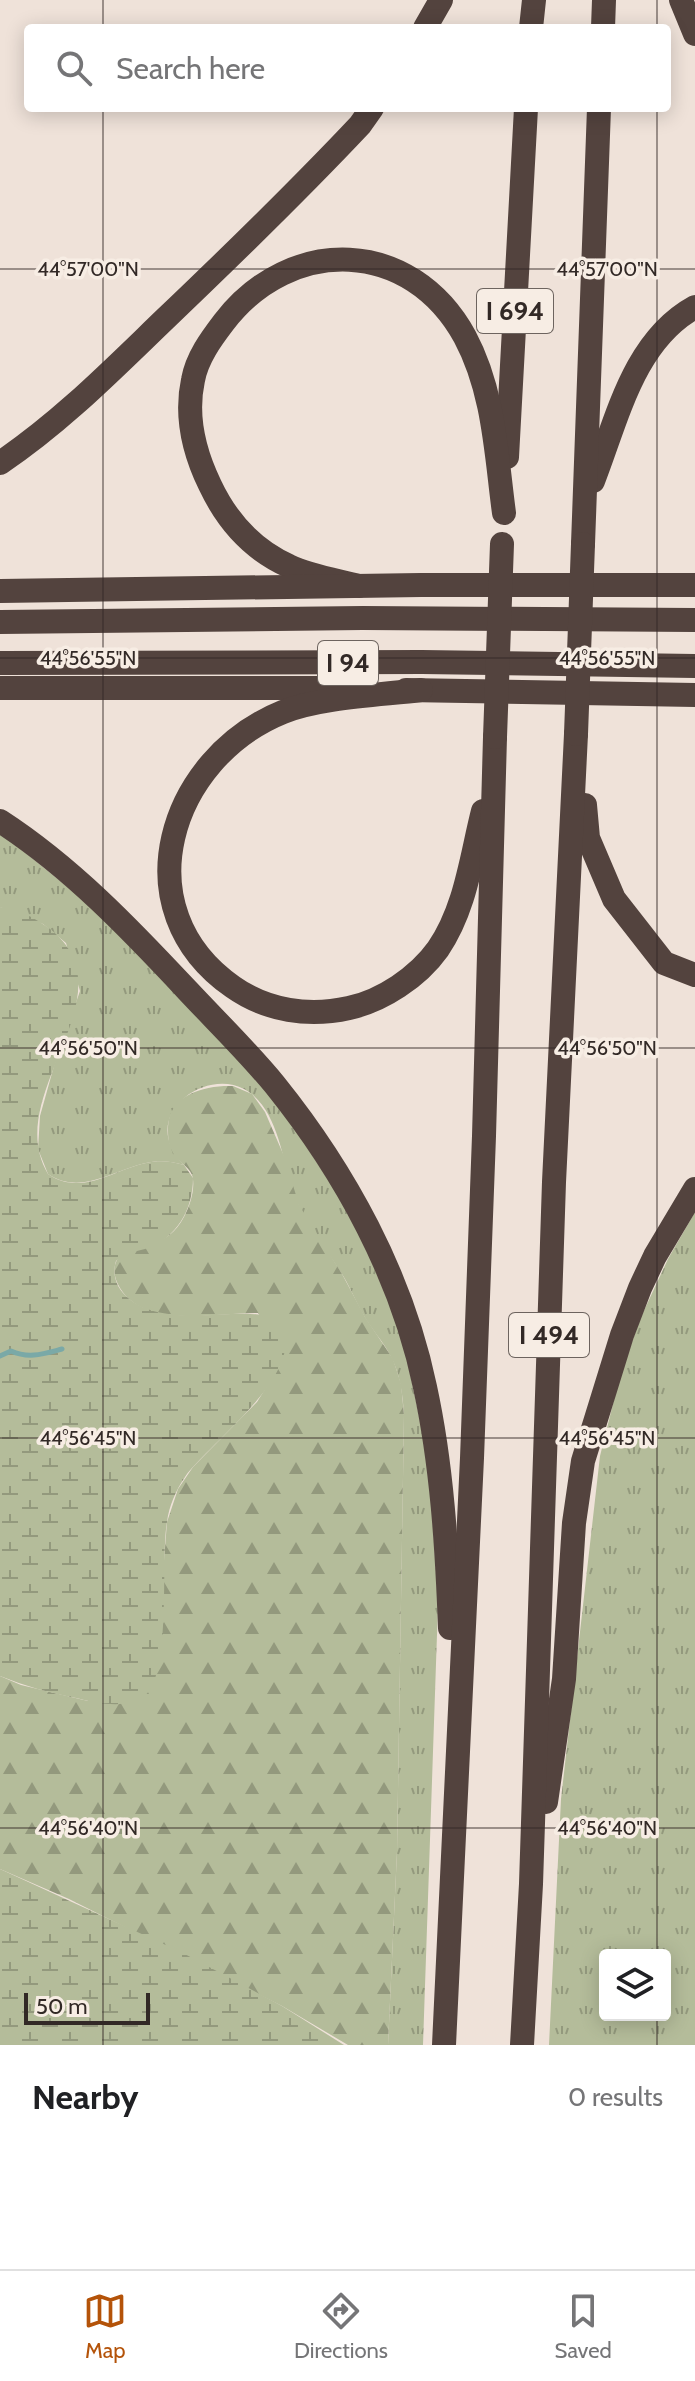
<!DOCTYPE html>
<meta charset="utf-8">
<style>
:root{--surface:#fff;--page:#f2f2f2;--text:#202124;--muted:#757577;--line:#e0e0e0;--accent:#b45309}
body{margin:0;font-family:Cabin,sans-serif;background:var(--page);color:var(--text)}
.controls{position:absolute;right:24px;bottom:24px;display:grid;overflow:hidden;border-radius:8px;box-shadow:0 4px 20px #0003}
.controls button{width:72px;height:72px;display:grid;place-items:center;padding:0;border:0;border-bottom:2px solid var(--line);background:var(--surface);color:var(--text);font:40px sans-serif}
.scale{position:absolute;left:24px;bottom:20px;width:126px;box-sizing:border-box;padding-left:8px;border:4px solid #322926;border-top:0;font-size:22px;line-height:28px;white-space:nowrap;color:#322926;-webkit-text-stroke:6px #f7ede4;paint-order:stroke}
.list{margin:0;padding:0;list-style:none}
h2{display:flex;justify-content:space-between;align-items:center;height:104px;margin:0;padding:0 32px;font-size:34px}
h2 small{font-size:26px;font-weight:400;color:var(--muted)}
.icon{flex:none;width:44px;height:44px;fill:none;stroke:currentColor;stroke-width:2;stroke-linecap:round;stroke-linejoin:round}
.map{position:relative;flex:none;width:695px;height:2045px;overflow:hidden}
.search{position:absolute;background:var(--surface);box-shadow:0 4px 20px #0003;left:24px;right:24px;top:24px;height:88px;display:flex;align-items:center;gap:20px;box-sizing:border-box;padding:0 28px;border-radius:8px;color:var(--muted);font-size:30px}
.sheet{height:224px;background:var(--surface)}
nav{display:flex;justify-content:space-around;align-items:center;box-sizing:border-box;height:112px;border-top:2px solid var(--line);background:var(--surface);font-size:22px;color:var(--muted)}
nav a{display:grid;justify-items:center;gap:4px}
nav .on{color:var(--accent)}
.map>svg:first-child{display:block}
</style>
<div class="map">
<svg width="695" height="2045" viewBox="0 0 695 2045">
<defs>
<pattern id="grass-tufts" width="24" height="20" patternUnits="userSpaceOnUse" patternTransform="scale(2)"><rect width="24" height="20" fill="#b4bc9a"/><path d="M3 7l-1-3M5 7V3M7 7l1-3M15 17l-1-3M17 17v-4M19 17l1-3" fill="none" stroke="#93997d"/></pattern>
<pattern id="forest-firs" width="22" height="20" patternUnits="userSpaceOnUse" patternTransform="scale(2)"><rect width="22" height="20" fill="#b4bc9a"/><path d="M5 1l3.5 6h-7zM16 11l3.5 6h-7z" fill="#93997d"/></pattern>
<pattern id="wetland-marsh" width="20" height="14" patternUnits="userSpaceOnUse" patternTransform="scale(2)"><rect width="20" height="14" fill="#b4bc9a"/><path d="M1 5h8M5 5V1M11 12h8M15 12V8" fill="none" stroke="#93997d"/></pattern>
</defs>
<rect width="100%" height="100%" fill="#efe2d9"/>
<!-- grass -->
<g fill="url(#grass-tufts)" fill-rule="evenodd">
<path d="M0,832l97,79 176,184 82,126 47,114 27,129 9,141 -15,440h-35l9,-193 7,-437c-1,-19 -4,-43 -14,-60 -7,-14 -19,-26 -27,-41 -8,-14 -14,-30 -23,-43 -17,-27 -40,-54 -49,-85 -9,-31 -15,-80 -47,-97 -40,-22 -108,28 -60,76 -13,-4 -26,-5 -38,-2 -33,7 -65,33 -98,11l-10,-25 2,-33 14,-50 26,-75 -14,-48 -23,-19 -43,-17z"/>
<path d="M695,1212v833h-146l12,-246 39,-343 21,-84 20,-55 27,-58zM605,1955h60v60h-60z"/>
</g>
<!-- forest -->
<path fill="url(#forest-firs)" d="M233,1086l19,8 13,18 19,44 15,49 43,69 23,43 28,42 8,25 3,31 -7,437 -9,193h-40l-66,-39 -213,-107 -69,-30v-193l21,9 67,16 75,-127 4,-52 11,-33 15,-22 64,-65 22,-35 4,-17 -25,-37c-39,-1 -113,17 -138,-25 -6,-10 -8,-20 -2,-30 25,-17 49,-9 66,-41 6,-11 12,-30 8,-42 -4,-10 -16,-14 -20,-24 -4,-7 -4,-16 -4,-24 1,-33 38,-42 65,-41z"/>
<!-- wetland -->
<g fill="url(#wetland-marsh)">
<path d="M0,907c19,2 35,11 50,22 84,66 -50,165 -2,245 33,23 65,-4 98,-11 13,-3 25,-2 38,2l9,13c0,32 -17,61 -48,71 -11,3 -21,4 -29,12 -4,13 0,25 9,34 41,42 136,1 155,30 30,46 -73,120 -95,152 -9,13 -16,29 -18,45 -7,37 6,158 -25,176 -18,11 -47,5 -66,0 -26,-5 -51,-12 -76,-22z"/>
<polygon points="0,1869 181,1952 282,2006 344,2045 0,2045"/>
</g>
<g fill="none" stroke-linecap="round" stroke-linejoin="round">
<!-- stream -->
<path stroke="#7aa9a7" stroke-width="5" d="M0,1356l11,-5c18,8 32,3 51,-2"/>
<!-- highway -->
<g stroke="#53433e" stroke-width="24">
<polyline points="681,0 695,34"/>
<polyline points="425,28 441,0"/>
<polyline points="531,28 534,0"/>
<polyline points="603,28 604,0"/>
<polyline points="507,457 526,108"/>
<path d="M0,463c61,-41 112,-93 165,-144 66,-63 132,-127 195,-194l12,-17"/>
<path d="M593,481c24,-61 40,-140 102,-174"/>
<polyline points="583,544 599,108"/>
<path d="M359,586c-23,-6 -49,-10 -70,-20 -36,-16 -62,-45 -79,-81 -16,-33 -25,-68 -17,-105 4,-22 18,-41 31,-58 67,-87 187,-84 241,15 29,54 31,116 39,176"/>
<polyline points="0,591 421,585 695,585"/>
<polyline points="0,622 363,618 695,620"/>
<polyline points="0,663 422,662 695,666"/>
<polyline points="0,688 338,688"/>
<polyline points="406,690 695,695"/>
<path d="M421,690c-41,5 -100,7 -138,22 -114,46 -162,197 -50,275 34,24 76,30 116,21 33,-7 69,-31 89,-59 28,-41 33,-91 45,-138"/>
<polyline points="585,805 588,838 614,899 664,963 695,975"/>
<path d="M0,821c71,46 131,109 188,170 29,31 60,61 87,94 70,87 127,191 150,302 17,78 22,161 25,241"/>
<polyline points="546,1802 564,1679 574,1523 583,1461 622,1335 640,1288 655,1256 695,1189"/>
<polyline points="444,2045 472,1458 484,1136 495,737"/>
<polyline points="522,2045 531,1884 554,1182 576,734"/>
</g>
<!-- highway-bridge -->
<g stroke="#53433e" stroke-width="24">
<polyline points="576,734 583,544"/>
<polyline points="495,737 502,544"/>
</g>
</g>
<!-- ticks -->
<path fill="none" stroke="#322926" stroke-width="2" stroke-opacity="0.45" d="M103,0v28M657,0v28M103,108v1937M657,108v1847M0,269h695M0,658h695M0,1048h695M0,1438h695M0,1828h695M657,2015v30"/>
<g text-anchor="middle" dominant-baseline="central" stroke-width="7" stroke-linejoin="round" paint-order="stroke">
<!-- shield labels -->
<g fill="#f7ede4" stroke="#6d645f" stroke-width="2">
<rect x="477" y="289" width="76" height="44" rx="6"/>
<rect x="318" y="641" width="60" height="44" rx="6"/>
<rect x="509" y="1313" width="80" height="44" rx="6"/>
</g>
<g font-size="26" font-weight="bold" fill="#322926">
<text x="515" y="311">I 694</text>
<text x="348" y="663">I 94</text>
<text x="549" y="1335">I 494</text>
</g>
</g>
<g font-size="20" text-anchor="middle" fill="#322926" stroke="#f7ede4" stroke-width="7" stroke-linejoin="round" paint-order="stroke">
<text x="88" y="276">44°57'00"N</text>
<text x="607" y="276">44°57'00"N</text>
<text x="88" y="665">44°56'55"N</text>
<text x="607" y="665">44°56'55"N</text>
<text x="88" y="1055">44°56'50"N</text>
<text x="607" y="1055">44°56'50"N</text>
<text x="88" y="1445">44°56'45"N</text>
<text x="607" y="1445">44°56'45"N</text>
<text x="88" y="1835">44°56'40"N</text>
<text x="607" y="1835">44°56'40"N</text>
</g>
</svg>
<div class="controls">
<button><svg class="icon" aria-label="layers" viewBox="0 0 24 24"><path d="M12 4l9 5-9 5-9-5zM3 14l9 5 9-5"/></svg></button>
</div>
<div class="scale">50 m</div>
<div class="search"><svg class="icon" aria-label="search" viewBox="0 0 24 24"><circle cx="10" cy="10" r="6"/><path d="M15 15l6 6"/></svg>Search here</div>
</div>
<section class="sheet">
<h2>Nearby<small>0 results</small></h2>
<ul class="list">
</ul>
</section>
<nav>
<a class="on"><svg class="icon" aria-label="map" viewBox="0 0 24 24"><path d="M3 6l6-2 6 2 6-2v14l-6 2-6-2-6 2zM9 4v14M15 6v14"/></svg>Map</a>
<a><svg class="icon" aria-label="directions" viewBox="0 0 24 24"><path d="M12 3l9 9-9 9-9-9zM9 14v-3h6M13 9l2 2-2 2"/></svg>Directions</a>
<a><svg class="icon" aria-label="saved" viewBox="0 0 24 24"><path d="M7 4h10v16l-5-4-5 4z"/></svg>Saved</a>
</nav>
